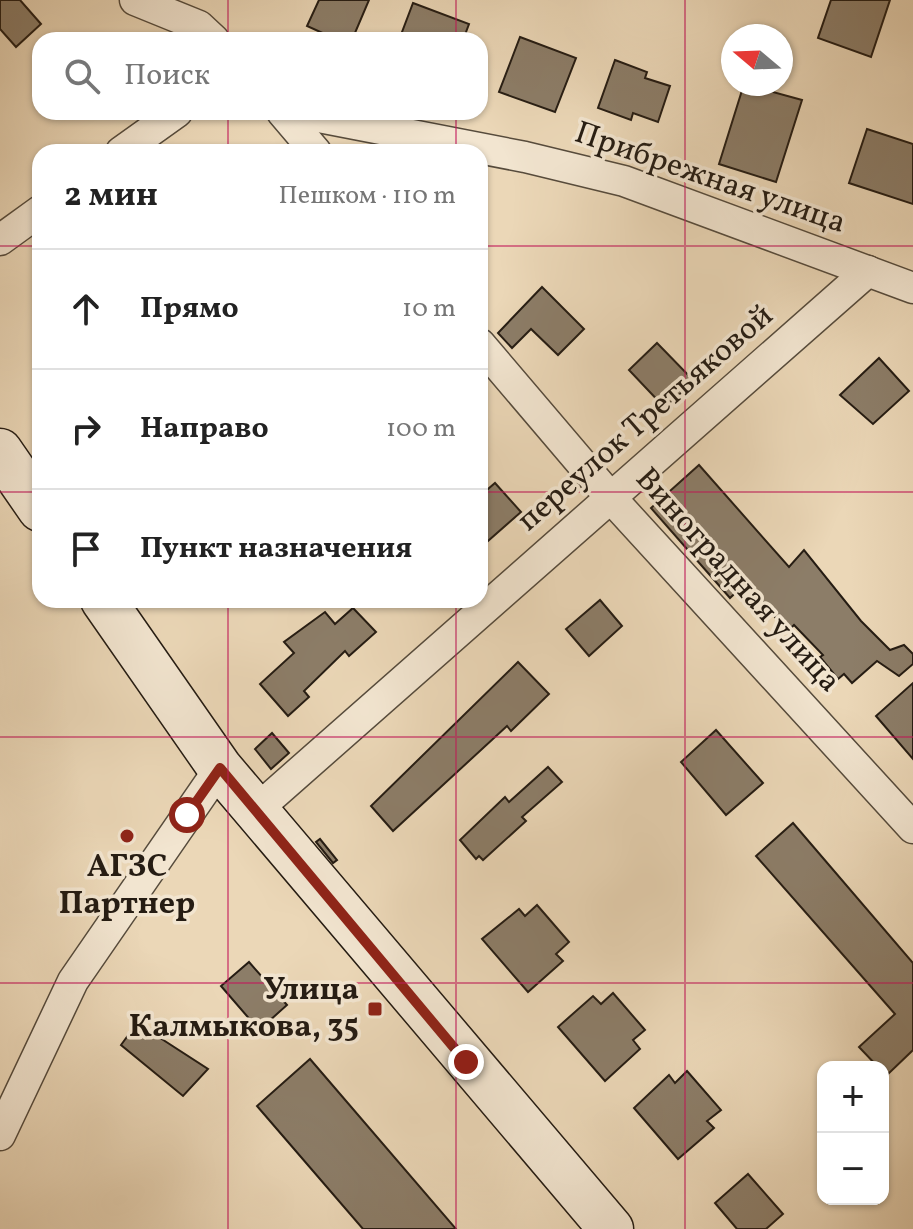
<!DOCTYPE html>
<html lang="ru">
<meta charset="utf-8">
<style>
:root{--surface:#fff;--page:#f2f2f2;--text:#222;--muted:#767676;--line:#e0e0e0}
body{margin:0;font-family:Vollkorn,serif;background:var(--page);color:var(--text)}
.controls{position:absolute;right:24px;bottom:24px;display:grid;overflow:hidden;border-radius:16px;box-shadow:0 2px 6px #0004}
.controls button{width:72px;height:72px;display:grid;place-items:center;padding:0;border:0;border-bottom:2px solid var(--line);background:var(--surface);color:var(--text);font:40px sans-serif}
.compass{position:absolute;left:721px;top:24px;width:72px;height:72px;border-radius:50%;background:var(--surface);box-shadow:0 2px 6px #0004;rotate:289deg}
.stop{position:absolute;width:24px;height:24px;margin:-18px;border:6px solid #8f2418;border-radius:50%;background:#fff}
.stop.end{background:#8f2418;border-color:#fff;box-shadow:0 2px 8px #0008}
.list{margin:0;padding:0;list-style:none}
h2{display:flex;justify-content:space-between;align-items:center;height:104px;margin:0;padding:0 32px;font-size:34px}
h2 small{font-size:26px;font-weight:400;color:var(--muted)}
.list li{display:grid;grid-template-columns:52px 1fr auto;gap:24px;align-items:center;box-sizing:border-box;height:120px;padding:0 32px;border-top:2px solid var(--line)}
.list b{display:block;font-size:30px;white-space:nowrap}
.list em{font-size:26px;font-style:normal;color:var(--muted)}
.icon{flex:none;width:44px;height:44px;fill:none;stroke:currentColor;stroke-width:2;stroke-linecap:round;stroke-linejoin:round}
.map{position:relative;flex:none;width:913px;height:1229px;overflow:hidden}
.search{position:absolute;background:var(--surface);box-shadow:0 2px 6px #0004;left:32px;top:32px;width:456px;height:88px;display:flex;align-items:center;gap:20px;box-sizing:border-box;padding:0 28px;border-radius:24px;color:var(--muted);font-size:30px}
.panel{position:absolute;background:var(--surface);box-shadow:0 2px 6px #0004;left:32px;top:144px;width:456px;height:464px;border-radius:24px}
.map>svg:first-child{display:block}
</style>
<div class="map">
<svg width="913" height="1229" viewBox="0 0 913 1229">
<rect width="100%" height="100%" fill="#ebd7b7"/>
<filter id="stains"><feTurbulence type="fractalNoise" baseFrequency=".0025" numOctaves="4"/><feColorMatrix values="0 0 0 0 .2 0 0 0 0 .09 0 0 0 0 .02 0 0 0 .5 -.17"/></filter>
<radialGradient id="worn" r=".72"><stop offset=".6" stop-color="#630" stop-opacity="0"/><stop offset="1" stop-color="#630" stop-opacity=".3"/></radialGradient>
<!-- building -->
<g fill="#8c7d68" stroke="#251c13" stroke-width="2">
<polygon points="0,0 20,0 41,24 16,47 0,29"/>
<polygon points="319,0 369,0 352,40 338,40 307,26"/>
<polygon points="831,0 890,0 871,57 818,38"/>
<polygon points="413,3 469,24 463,40 399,40"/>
<polygon points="520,37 576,58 555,112 499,92"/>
<polygon points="615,60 647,72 645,78 670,86 658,122 633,113 631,120 598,108"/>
<polygon points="744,84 802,100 776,182 719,164"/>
<polygon points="867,129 913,144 913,204 849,183"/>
<polygon points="542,287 584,329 558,355 531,329 512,348 498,333"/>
<polygon points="657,343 694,381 665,408 629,370"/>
<polygon points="879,358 909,391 873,424 840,395"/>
<polygon points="699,465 789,567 804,550 861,621 890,650 904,645 913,654 913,664 899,676 877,661 852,683 844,674 838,679 820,657 823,655 794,625 787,632 747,582 730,598 651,508"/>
<polygon points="495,483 521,512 480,548 480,496"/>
<polygon points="600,600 622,626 589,656 566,629"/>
<polygon points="353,608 376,632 349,656 345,651 304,691 309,697 288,716 260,684 294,653 284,642 325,612 335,624"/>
<polygon points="518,662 549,694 511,731 507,726 393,831 371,806"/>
<polygon points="913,683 913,759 876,716"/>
<polygon points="716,730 763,783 726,815 681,762"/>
<polygon points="272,733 289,753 271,769 255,749"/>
<polygon points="548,767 562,782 522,817 526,821 483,860 479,856 476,859 460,840 505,797 509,802"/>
<polygon points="793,823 913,963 913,1050 886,1076 883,1067 878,1067 859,1047 895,1014 756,856"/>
<polygon points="320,839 337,860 333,863 316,842"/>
<polygon points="537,905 569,942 556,954 563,961 528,992 482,939 519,909 525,916"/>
<polygon points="249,962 287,1005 259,1030 221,986"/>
<polygon points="613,993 645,1030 633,1040 640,1049 605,1081 558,1027 593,996 601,1004"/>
<polygon points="137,1023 208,1069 183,1096 121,1045"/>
<polygon points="310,1059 456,1229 363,1229 257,1106"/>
<polygon points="687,1071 721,1110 707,1121 714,1128 678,1159 634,1108 669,1075 675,1083"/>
<polygon points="748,1174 783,1214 766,1229 737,1229 715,1203"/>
</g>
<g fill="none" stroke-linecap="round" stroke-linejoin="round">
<!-- street casing -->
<g stroke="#564b3c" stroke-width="33">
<g id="street">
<polyline points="135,0 199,26 214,40"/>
<polyline points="282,112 316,152"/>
<polyline points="293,112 525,157 624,181 913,288"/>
<polyline points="121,152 177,112"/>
<polyline points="0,240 40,211"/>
<polyline points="480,344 611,498 913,828"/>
<polyline points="255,811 868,271"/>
<polyline points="0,1135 73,981 220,768"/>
</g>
</g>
<!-- secondary casing -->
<g stroke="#251c13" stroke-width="47">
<g id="secondary">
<polyline points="0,451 40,509"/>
<polyline points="103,600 220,768 611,1229"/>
</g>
</g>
<!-- street -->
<use href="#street" stroke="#f2e5d0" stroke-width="30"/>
<!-- secondary -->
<use href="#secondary" stroke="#f2e5d0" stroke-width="44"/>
</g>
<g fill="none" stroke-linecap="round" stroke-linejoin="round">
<!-- route -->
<polyline stroke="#8f2418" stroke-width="10" points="187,815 220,768 466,1062"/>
</g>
<!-- grid -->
<path fill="none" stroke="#c2185b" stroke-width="2" stroke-opacity="0.55" d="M228,0v40M456,0v40M685,0v1229M228,112v40M456,112v40M0,246h40M480,246h433M0,492h40M480,492h433M228,600v629M456,600v629M0,737h913M0,983h913"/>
<!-- markers -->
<g fill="#8f2418" stroke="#f2e5d0" stroke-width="3">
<circle cx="127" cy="836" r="8"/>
<rect x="367" y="1001" width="16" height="16" rx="4"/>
</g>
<g text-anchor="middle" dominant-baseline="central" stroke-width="7" stroke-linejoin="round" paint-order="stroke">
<!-- street labels -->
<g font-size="32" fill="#251c13" stroke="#f2e5d0">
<text transform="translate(710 179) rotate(19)">Прибрежная улица</text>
<text transform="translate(646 419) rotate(-41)">переулок Третьяковой</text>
<text transform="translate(737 581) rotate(48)">Виноградная улица</text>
</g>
<!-- poi labels -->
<g font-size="32" font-weight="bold" fill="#251c13" stroke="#f2e5d0">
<text x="127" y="868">АГЗС<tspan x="127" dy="37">Партнер</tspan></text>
<text x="359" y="991" text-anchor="end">Улица<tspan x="359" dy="37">Калмыкова, 35</tspan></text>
</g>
</g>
<rect width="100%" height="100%" filter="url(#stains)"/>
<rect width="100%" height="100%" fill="url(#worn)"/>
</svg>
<div class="controls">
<button>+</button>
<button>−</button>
</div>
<svg class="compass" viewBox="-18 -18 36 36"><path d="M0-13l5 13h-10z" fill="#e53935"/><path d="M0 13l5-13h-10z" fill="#767676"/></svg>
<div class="stop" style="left:187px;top:815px"></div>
<div class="stop end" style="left:466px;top:1062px"></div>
<div class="search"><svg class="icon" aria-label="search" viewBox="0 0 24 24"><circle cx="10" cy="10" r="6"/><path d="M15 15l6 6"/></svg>Поиск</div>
<section class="panel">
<h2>2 мин<small>Пешком · 110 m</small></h2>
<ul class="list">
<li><svg class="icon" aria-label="ahead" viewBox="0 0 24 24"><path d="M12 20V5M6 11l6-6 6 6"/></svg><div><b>Прямо</b></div><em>10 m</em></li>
<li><svg class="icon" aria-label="right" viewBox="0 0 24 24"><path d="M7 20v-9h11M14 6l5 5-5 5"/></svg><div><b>Направо</b></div><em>100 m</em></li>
<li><svg class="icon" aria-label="arrive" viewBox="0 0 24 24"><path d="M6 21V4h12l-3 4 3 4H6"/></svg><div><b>Пункт назначения</b></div></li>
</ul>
</section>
</div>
